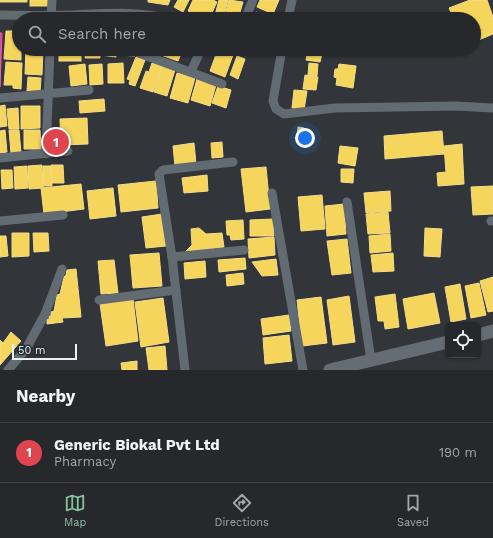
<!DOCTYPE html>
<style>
:root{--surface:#26282b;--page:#323437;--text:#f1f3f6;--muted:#a4a6a9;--line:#424447;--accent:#8abfa5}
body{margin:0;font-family:"Work Sans",sans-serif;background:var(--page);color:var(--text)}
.controls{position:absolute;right:12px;bottom:12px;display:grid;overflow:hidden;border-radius:6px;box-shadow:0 1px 3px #0004}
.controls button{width:36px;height:36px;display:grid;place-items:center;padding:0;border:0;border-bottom:1px solid var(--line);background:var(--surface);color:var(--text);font:20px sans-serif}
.scale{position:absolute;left:12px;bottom:10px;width:65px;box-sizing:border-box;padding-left:4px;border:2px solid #edf1f5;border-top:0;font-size:11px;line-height:14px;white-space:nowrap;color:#edf1f5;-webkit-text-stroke:3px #252b31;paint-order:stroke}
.you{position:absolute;left:305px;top:138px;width:14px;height:14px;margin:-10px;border:3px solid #fff;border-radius:50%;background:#1a73e8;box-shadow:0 0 0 6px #1a73e833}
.badge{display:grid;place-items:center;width:26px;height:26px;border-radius:50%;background:var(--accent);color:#fff;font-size:13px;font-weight:700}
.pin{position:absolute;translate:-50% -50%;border:2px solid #fff;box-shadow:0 1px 4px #0006}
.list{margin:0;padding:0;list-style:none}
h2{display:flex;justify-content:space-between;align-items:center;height:52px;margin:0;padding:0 16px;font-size:17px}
h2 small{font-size:13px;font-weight:400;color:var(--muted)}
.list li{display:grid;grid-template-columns:26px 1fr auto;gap:12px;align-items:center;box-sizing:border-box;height:60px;padding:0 16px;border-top:1px solid var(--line)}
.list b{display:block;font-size:15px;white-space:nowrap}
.list p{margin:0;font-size:13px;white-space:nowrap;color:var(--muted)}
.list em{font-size:13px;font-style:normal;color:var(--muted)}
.icon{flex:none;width:22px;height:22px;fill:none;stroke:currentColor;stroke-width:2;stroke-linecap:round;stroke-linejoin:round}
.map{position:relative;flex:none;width:493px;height:370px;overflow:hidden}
.search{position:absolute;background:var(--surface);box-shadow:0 1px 3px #0004;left:12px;right:12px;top:12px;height:44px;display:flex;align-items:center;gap:10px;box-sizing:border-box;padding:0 14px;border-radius:22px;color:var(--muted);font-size:15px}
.sheet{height:112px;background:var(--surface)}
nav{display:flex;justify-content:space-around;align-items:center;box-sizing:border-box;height:56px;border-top:1px solid var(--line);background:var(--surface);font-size:11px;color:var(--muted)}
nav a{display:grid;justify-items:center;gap:2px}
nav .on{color:var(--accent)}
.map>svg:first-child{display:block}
</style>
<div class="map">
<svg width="493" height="370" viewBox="0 0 493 370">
<rect width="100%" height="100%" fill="#323539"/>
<!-- homes -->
<g fill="#f6d55c" stroke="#f3dd8a">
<rect x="0" y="0" width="27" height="2"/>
<rect x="30" y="0" width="19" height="6"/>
<polygon points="148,0 170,0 168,5 148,2"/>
<polygon points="178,0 189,0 183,12 174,7"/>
<polygon points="193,0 213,0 217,2 209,19 188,11"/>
<polygon points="219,0 228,0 223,19 214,19"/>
<polygon points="229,0 243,2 238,19 224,19"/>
<polygon points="260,0 279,0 273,14 257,7"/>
<polygon points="470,0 487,0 493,17 493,34 474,42 474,19 454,19 449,8"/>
<polygon points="256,12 272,18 272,19 253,19"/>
<polygon points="6,31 19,31 19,49 21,49 21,60 4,59"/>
<polygon points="26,49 43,49 42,75 25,74"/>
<rect x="59" y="49" width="22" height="12"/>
<polygon points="86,49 135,49 135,56 116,55 116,57 100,55 100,58 85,58"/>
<polygon points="144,49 183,49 178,61"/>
<polygon points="218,49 233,55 225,77 210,71"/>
<polygon points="308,49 323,49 320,62 306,60"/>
<polygon points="237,56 245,59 238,79 230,75"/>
<polygon points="136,57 145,60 135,86 129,84 130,80 127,79"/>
<polygon points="6,62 22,63 21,89 13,88 13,85 4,85"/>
<polygon points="123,63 124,83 108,83 108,64"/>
<polygon points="152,63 162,66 153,92 140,88 146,71 149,72"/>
<polygon points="309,63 318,64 317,76 308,75"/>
<polygon points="85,64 87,84 71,86 69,66"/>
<polygon points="102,64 103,84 90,85 89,65"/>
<polygon points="339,64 356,66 353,88 336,85 337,78 334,77 335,69 338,69"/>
<polygon points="162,66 175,70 167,96 154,92"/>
<polygon points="177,73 195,78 188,103 170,98"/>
<polygon points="305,75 318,77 316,90 303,89"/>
<polygon points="28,77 41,78 40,92 27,91"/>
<polygon points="197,79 216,85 210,106 191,100"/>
<polygon points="218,86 231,90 226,108 212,103"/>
<polygon points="294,90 307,91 304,110 292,108"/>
<polygon points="104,99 105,111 80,113 79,101"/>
<polygon points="5,105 7,126 0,127 0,106"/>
<polygon points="21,106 40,106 40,128 21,129"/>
<polygon points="18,108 19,129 9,129 7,109"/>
<polygon points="87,118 88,144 61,145 60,119"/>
<polygon points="298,127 304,128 302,140 297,139"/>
<polygon points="5,130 7,152 0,153 0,131"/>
<polygon points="9,130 19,130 21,153 11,153"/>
<polygon points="24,130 40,130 41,149 24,149"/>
<polygon points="442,131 444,154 385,159 384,136"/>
<polygon points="222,142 223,157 212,158 211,143"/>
<polygon points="194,143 196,164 175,166 173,146"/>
<polygon points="462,144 464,184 438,186 437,173 446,172 444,146"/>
<polygon points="340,146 358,148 355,166 338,163"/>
<polygon points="42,165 43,188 29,189 28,166"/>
<polygon points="51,165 63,165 64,183 52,183"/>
<polygon points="27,166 28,188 15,189 14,167"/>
<polygon points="43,166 51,166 52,186 43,186"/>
<polygon points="266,167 270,209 246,212 241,169"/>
<polygon points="341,169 354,169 353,183 341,182"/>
<polygon points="1,170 12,170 13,188 2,189"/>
<polygon points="207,175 208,191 184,193 182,178"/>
<polygon points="156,181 158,208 121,212 118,185"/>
<polygon points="81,184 84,209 44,214 41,188"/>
<polygon points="493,186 493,214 473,215 471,187"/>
<polygon points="113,188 116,216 90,219 87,191"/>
<polygon points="390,191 391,211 366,213 364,193"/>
<polygon points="322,195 325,229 301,231 298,197"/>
<polygon points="344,204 346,234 327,236 325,206"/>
<polygon points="388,212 390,233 368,234 366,214"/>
<polygon points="162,214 166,246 146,248 142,217"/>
<polygon points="273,219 274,236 250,236 250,220"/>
<polygon points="243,220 244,239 231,240 230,235 227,235 226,221"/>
<polygon points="199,228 206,234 222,233 224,247 185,252 192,245 191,229"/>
<polygon points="425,228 442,229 440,257 424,256"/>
<polygon points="12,233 29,233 29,256 12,257"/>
<polygon points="33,233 48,233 49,251 34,252"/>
<polygon points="390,234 391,251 370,253 369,236"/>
<polygon points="0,236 6,236 8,256 0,257"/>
<polygon points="274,237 275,255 249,258 248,239"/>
<polygon points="347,239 351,273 332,275 327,241"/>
<polygon points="159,253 162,286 133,288 130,255"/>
<polygon points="393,253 394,271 373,272 371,255"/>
<polygon points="245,258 246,269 219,272 218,260"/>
<polygon points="276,259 278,275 262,276 252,262"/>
<polygon points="114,260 118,293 101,294 98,261"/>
<polygon points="205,261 206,277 185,279 184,263"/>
<polygon points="76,269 81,317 62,318 63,322 47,324 47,319 49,320 49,316 51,316 51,312 54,311 57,295 60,294 64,277 66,275 67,270"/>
<polygon points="243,273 244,284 227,286 226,275"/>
<polygon points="493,277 493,311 488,312 480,281"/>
<polygon points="479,283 486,315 471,318 465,286"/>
<polygon points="460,284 466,319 451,322 445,287"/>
<polygon points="434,293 440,323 408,329 403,299"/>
<polygon points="395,294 399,327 385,329 384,321 378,321 375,297"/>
<polygon points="349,296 355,342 333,345 327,300"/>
<polygon points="321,297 327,343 302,346 297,300"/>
<polygon points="163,298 169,342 141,347 135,302"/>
<polygon points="133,299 138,341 106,346 100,304"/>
<polygon points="289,315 291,331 263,335 261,319"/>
<polygon points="11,332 21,341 0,365 0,340 3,343"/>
<polygon points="289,335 292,361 265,364 263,338"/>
<polygon points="165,346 167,370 149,370 146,348"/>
<polygon points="137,361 137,370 122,370 121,363"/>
</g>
<!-- health -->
<polygon fill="#e7298a" stroke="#e965aa" points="0,33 2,33 0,87"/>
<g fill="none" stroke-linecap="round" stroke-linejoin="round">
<!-- street -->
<g stroke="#636b72" stroke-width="9">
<path d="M0,15c23,0 45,1 68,0 34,-1 68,-5 101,4"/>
<polyline points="51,19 52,0"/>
<polyline points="245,19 253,0"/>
<polyline points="288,19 292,0"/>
<polyline points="240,49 245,52"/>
<polyline points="282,49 273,101 276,109 284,114 335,108 456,106 493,108"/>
<polyline points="139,53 222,84"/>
<polyline points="191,72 201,49"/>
<polyline points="0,98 89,90"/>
<polyline points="46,154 50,49"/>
<polyline points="0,158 68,151"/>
<polyline points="272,193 303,370"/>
<polyline points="347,202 371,360"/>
<polyline points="0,221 63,215"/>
<polyline points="491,221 493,221"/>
<polyline points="172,257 244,250"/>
<polyline points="99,300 176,290"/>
<polyline points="8,370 26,349 45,314 62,269"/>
<polyline points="185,370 172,257 159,174 163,170 233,162"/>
</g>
<!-- secondary -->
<g stroke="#656c74" stroke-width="13">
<polyline points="478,335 493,331"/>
<polyline points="330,370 448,342"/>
</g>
</g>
</svg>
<div class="controls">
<button><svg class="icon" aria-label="locate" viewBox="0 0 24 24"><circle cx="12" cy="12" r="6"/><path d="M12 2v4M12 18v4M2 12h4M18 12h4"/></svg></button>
</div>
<div class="scale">50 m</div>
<div class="you"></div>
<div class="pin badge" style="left:56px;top:142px;background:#e0444e">1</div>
<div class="search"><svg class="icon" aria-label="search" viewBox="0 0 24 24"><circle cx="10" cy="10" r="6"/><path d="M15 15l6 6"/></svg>Search here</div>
</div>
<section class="sheet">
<h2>Nearby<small></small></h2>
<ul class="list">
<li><span class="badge" style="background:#e0444e">1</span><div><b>Generic Biokal Pvt Ltd</b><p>Pharmacy</p></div><em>190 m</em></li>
</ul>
</section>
<nav>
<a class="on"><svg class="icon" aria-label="map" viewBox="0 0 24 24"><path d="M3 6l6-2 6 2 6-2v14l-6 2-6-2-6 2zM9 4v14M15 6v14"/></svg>Map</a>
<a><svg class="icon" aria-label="directions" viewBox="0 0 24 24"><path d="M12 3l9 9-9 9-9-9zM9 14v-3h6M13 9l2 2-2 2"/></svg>Directions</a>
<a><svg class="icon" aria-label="saved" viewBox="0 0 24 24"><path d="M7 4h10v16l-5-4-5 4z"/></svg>Saved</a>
</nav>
